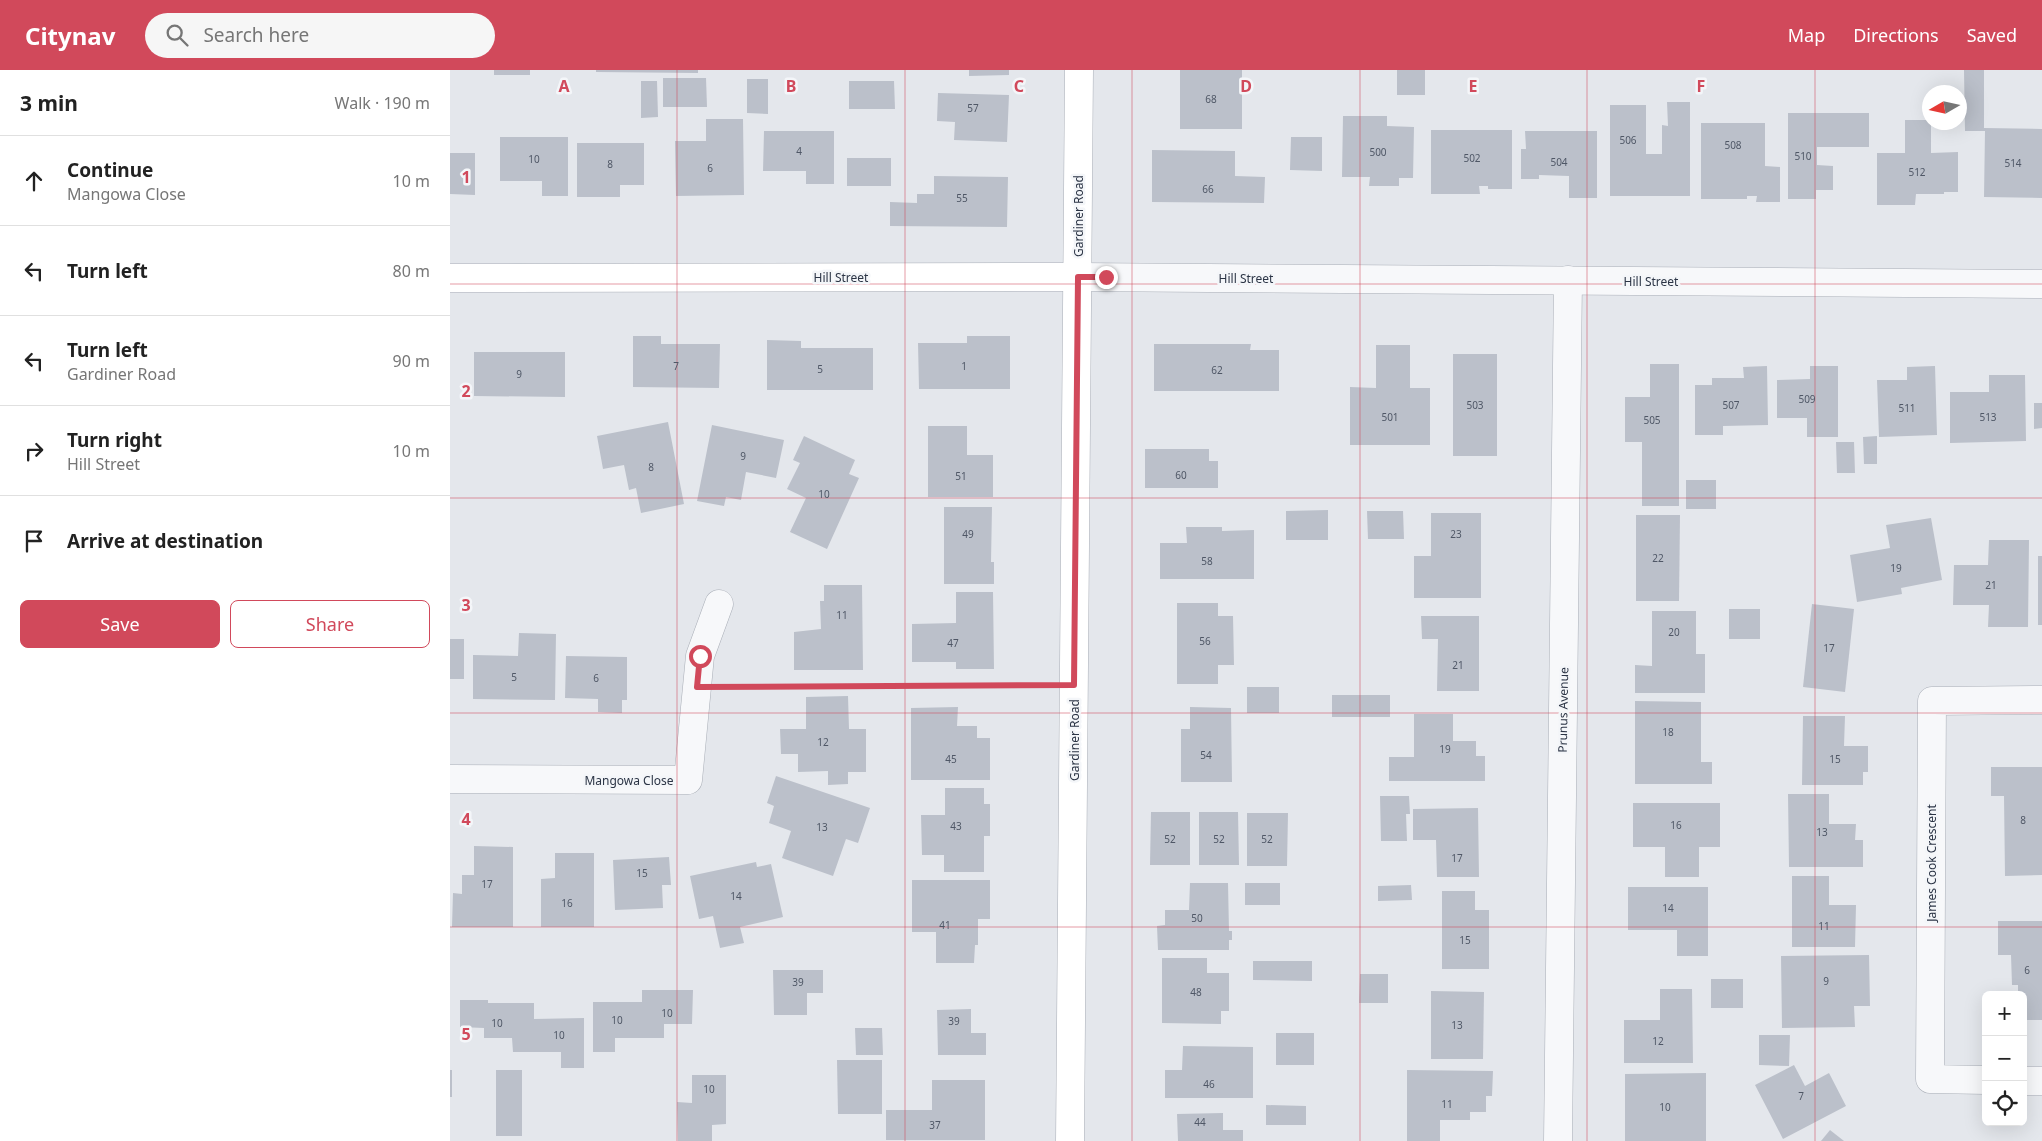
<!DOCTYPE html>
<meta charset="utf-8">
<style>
:root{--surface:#fff;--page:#f6f6f6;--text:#222;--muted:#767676;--line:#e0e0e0;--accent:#d1495b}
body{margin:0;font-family:"Noto Sans",sans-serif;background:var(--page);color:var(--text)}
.controls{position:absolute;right:15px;bottom:15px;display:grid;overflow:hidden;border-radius:8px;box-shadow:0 5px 20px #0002}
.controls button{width:45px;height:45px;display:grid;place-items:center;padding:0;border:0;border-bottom:1px solid var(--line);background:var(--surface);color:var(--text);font:25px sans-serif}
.compass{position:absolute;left:1472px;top:15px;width:45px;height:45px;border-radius:50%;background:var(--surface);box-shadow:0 5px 20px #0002;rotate:261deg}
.stop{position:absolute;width:15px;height:15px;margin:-11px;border:4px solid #d1495b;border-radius:50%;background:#fff}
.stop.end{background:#d1495b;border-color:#fff;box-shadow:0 1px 5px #0008}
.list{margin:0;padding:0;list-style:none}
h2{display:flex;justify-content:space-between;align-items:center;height:65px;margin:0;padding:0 20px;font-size:21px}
h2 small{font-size:16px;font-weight:400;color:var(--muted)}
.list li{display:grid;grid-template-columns:32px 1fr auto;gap:15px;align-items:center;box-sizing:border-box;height:90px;padding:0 20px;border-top:1px solid var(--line)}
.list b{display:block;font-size:19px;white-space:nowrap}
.list p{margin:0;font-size:16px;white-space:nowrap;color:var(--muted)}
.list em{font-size:16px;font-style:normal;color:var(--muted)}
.actions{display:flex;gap:10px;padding:15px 20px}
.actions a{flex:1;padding:11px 0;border:1px solid var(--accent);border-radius:8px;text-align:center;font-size:18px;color:var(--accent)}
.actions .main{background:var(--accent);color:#fff}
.icon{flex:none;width:28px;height:28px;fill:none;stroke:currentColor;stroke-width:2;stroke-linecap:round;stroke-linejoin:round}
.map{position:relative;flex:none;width:1592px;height:1071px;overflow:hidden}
header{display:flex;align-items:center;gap:30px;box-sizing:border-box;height:70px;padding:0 25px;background:var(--accent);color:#fff}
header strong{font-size:24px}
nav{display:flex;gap:28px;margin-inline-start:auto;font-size:18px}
.search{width:350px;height:45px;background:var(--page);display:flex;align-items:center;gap:12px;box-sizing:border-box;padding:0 18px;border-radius:28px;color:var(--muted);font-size:19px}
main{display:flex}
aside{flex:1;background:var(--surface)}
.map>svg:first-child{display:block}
</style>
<header>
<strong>Citynav</strong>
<div class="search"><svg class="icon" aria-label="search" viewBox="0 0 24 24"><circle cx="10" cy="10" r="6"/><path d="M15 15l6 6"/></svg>Search here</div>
<nav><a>Map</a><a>Directions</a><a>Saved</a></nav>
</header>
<main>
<aside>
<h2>3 min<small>Walk · 190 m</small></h2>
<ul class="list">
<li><svg class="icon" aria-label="ahead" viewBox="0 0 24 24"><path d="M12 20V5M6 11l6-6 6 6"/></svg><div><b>Continue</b><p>Mangowa Close</p></div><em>10 m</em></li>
<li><svg class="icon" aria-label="left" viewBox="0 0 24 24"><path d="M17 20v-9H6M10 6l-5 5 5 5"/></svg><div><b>Turn left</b></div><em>80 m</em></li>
<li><svg class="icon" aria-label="left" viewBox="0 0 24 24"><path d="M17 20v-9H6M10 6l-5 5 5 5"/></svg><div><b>Turn left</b><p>Gardiner Road</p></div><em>90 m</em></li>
<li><svg class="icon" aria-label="right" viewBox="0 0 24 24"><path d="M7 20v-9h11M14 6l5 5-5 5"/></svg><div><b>Turn right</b><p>Hill Street</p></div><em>10 m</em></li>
<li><svg class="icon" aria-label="arrive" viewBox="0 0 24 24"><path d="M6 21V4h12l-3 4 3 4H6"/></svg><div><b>Arrive at destination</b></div></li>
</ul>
<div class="actions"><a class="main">Save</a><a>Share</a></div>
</aside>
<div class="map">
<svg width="1592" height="1071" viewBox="0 0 1592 1071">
<rect width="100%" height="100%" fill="#e4e7ec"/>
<!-- building -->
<g fill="#bbc0ca">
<rect x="44" y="0" width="36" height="5"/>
<polygon points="146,0 248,0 248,3 146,2"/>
<polygon points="519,0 559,0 559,5 519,6"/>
<rect x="730" y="0" width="62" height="59"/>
<rect x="947" y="0" width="28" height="25"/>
<polygon points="1514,0 1534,0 1534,58 1592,59 1592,128 1534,127 1535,61 1515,61"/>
<polygon points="213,8 256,8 257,37 213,37"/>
<polygon points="297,9 318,9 318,44 297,43"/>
<polygon points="191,11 207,11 208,47 191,48"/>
<polygon points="399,11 444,11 445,39 399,39"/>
<polygon points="488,23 559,25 557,72 504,70 505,52 487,51"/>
<polygon points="1217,32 1240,32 1240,126 1160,126 1160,35 1196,35 1196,84 1212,84 1212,55 1218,56"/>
<polygon points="1338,43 1419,43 1419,77 1367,77 1367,95 1383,96 1383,120 1366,120 1366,129 1338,129"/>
<polygon points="893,46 937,46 937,56 964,57 963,108 949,108 949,116 919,116 920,107 892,107"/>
<polygon points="256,49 293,49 294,125 226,126 225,71 256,71"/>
<polygon points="1455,50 1480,50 1480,52 1481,52 1481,83 1508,82 1508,122 1494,122 1494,124 1466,124 1465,135 1427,135 1427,83 1455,83"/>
<polygon points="1251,53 1315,53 1315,96 1330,97 1330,132 1306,132 1307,126 1297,126 1297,129 1251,129"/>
<polygon points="981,60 1062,60 1062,119 1038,119 1038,116 1029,116 1030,124 981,124"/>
<polygon points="314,61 384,61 384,114 356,114 356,101 313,101"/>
<polygon points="1075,61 1147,61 1147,128 1119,128 1119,106 1089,105 1089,109 1071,109 1071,79 1076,79"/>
<polygon points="50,67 118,67 118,126 92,126 92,111 50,111"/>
<polygon points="841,67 872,67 872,101 840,100"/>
<polygon points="127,73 194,73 194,115 170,115 170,127 127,127"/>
<polygon points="702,80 785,81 785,106 815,107 814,133 702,132"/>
<polygon points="0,83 25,83 25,125 0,124"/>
<rect x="397" y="88" width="44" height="28"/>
<polygon points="484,106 558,107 557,157 440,156 440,132 467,133 467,124 484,124"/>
<polygon points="183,266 211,266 211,274 270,274 269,318 183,317"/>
<polygon points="517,266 560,266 560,319 469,319 468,273 517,273"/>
<polygon points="317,270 351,271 351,278 423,278 423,320 317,320"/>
<polygon points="704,274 801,274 800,280 829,280 829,321 704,321"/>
<polygon points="926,275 960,275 960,318 980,318 980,375 900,375 900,317 926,318"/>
<polygon points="24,282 115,282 115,327 24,326"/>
<rect x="1003" y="284" width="44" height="102"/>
<polygon points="1200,294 1229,294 1229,436 1192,436 1192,372 1175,372 1175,327 1200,327"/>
<polygon points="1317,296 1318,355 1273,356 1273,365 1245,365 1245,315 1262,315 1262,308 1294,308 1293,297"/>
<polygon points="1360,296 1388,296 1388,367 1357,367 1357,348 1327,348 1327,310 1360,309"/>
<polygon points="1485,296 1487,365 1429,367 1427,310 1457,310 1457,297"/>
<polygon points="1539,305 1575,305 1576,371 1500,373 1500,322 1539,322"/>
<polygon points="1584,333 1592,333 1592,358 1584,359"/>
<polygon points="218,352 234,434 191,443 186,418 179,420 174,395 153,399 147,366"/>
<polygon points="262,355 334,370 326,408 296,402 291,430 276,427 274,436 247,431"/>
<polygon points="478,356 517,356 517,385 543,385 543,427 478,427"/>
<polygon points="354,366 405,390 399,404 409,408 377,479 340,462 356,428 337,419 350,393 343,390"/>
<polygon points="1427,366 1427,394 1414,394 1413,367"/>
<polygon points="1386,372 1404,372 1405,403 1387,403"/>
<polygon points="695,379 759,379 759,391 768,391 768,418 695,418"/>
<rect x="1236" y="410" width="30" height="29"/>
<polygon points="494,437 542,437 541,492 544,492 544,514 494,514"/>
<polygon points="878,440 878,470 836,470 836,441"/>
<polygon points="917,441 953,441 954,469 918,469"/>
<polygon points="981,443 1031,443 1031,528 964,528 964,486 981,486"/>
<polygon points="1186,445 1230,445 1229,531 1186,531"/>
<polygon points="1481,448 1492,510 1451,518 1452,524 1407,532 1400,485 1440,478 1436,455"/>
<polygon points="736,457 772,457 772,461 804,460 804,509 710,509 710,473 737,473"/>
<polygon points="1539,470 1579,470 1578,557 1538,557 1539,535 1503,535 1504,495 1538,495"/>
<rect x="1588" y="486" width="4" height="69"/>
<polygon points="374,515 412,515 413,600 344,600 344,562 371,559 370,531 374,531"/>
<polygon points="506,522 543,522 544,599 506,599 506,592 462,592 462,554 506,553"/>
<polygon points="727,533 768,533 768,546 783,546 784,595 768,595 768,614 727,614"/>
<polygon points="1362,534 1404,539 1395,622 1353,617"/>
<rect x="1279" y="539" width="31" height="30"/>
<polygon points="1202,541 1246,541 1246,584 1255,584 1255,623 1185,623 1185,595 1202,596"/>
<polygon points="971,546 1029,546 1029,621 987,621 988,569 972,569"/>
<polygon points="69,563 106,564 105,630 23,629 23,585 68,586"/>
<rect x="0" y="569" width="14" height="40"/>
<polygon points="116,586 177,587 177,630 172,630 172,643 148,642 148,629 115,628"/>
<rect x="797" y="617" width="32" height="26"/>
<rect x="882" y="625" width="58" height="22"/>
<polygon points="398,626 399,659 416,659 416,702 398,702 398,714 378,715 378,701 348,702 348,684 331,684 330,659 356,659 356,627"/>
<polygon points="1185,631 1251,632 1251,692 1262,692 1262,714 1185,714"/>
<polygon points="508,637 507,656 527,656 527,668 540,668 540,710 461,710 461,638"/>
<polygon points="740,637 781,638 782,712 731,712 731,659 740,659"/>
<polygon points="964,644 1003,644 1003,671 1026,671 1026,686 1035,686 1035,711 939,711 939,687 964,687"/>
<polygon points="1353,646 1395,646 1394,676 1418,676 1418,702 1413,702 1413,715 1352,715"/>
<polygon points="1541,697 1592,697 1592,805 1555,806 1554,726 1541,726"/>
<polygon points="326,706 420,738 408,773 396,769 383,806 332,788 341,761 319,753 324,736 317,733"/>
<polygon points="495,718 534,718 534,734 540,734 540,766 534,766 534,802 494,802 494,785 472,785 471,745 495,745"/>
<polygon points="1338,724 1379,724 1379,754 1406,754 1405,770 1413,770 1413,797 1339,797"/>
<polygon points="930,726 959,726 960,744 956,744 957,771 931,771"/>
<polygon points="1183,733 1270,733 1270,777 1249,777 1249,807 1215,807 1215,777 1183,777"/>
<polygon points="1028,738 1029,807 987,807 986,770 963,770 963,739"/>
<polygon points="701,742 740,742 740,795 700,795"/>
<polygon points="749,742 788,742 789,795 749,795"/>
<polygon points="797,743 838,743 837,796 797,796"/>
<polygon points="24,776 63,777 63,857 2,857 3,823 12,824 12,805 24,805"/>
<polygon points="105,783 144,783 144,857 91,857 91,809 105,808"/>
<polygon points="219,787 221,815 212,815 213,838 165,840 163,790"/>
<polygon points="306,792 307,797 321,794 333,847 290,857 294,873 270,878 263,846 249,849 240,806"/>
<polygon points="1342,806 1379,806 1379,835 1406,835 1405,877 1342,877"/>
<polygon points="462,810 540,810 540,849 528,849 528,875 525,875 524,893 486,893 486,862 462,862"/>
<polygon points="740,813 778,813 779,861 782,861 782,870 779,870 779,880 708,880 707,856 715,855 715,840 739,840"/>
<rect x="795" y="813" width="35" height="22"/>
<polygon points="961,815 962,830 928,831 928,816"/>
<polygon points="1178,817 1258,817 1258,886 1227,886 1227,860 1178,860"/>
<polygon points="992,821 1025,821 1025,840 1039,840 1039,899 992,899"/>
<polygon points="1548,851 1592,851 1592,950 1573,950 1573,925 1568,925 1568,915 1562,915 1561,885 1548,885"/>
<polygon points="1419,885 1420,936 1404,936 1405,957 1332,958 1331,886"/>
<polygon points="712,888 757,888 757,903 779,903 779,941 771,941 771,954 712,953"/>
<polygon points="803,891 862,891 862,911 803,910"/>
<polygon points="323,900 373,900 373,923 357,923 357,945 324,945"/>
<polygon points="910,904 938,904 938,933 909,933"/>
<rect x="1261" y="909" width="32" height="29"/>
<polygon points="1210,919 1242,919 1243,993 1174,993 1174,950 1210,950"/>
<polygon points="192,920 243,920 242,954 214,954 214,968 165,968 165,982 143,982 143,932 192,932"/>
<polygon points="981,921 1034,922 1033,989 981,989"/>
<polygon points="10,930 38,930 38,933 84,933 84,949 134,948 134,998 111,998 111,982 63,982 62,968 34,968 34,958 10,957"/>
<polygon points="521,939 521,963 536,963 536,985 488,985 487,940"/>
<polygon points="405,958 432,958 433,985 406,985"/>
<rect x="826" y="963" width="38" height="32"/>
<polygon points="1309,965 1340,965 1339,996 1309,995"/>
<polygon points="733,976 803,977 803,1028 715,1028 715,1000 732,1000"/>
<polygon points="387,990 432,990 432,1044 388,1044"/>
<polygon points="1344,995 1355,1016 1379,1003 1396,1036 1333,1069 1305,1015"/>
<rect x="0" y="1000" width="2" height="27"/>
<rect x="46" y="1000" width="26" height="66"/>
<polygon points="957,1000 1043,1001 1042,1026 1036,1026 1036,1042 1020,1042 1020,1050 990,1050 990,1071 957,1071"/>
<polygon points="1256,1003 1256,1071 1175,1071 1175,1004"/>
<polygon points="242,1005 276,1005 276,1054 262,1055 262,1071 228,1071 227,1032 242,1033"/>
<polygon points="482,1010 535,1010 535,1070 436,1070 436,1040 482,1040"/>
<polygon points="816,1035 856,1036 856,1055 816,1055"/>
<polygon points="773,1043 773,1060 793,1060 793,1071 728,1071 727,1044"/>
<polygon points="1380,1060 1394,1071 1371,1071"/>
</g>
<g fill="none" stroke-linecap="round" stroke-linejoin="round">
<!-- street casing -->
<g stroke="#a9aeb7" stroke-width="29">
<g id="street">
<polyline points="628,207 1592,214"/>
<polyline points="0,709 238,710 250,586 269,534"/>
<polyline points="1536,1010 1480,1009 1482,631 1592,630"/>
<polyline points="1573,1011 1592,1011"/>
<polyline points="1108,1071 1118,210"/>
</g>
</g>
<!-- secondary casing -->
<g stroke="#a9aeb7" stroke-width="29">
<g id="secondary">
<polyline points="0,208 628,207"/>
<polyline points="620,1071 629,0"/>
</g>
</g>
<!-- path -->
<polyline stroke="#c2c5cb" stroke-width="3" stroke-dasharray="4 4" stroke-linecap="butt" points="277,616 594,615"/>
<!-- street -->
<use href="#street" stroke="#f7f8fa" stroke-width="28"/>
<!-- secondary -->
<use href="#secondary" stroke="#fff" stroke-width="28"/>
</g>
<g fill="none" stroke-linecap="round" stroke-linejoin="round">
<!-- route -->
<polyline stroke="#d1495b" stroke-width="6" points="250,586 247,617 624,615 628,207 656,207"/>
</g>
<!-- grid -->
<path fill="none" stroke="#d1495b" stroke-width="1" stroke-opacity="0.55" d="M227,0v1071M455,0v1071M682,0v1071M910,0v1071M1137,0v1071M1365,0v1071M0,214h1592M0,428h1592M0,643h1592M0,857h1592"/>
<g text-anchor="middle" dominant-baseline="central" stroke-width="5" stroke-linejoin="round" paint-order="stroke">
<!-- number labels -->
<g font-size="10" fill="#4f5766">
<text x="761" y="29">68</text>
<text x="523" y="38">57</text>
<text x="1178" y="70">506</text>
<text x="1283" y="75">508</text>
<text x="349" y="81">4</text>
<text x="928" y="82">500</text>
<text x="1353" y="86">510</text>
<text x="1022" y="88">502</text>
<text x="84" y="89">10</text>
<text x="1109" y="92">504</text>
<text x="1563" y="93">514</text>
<text x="160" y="94">8</text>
<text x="260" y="98">6</text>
<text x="1467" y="102">512</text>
<text x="758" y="119">66</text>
<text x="512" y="128">55</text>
<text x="226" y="296">7</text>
<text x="514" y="296">1</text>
<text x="370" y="299">5</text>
<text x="767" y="300">62</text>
<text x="69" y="304">9</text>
<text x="1357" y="329">509</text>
<text x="1025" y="335">503</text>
<text x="1281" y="335">507</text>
<text x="1457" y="338">511</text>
<text x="940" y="347">501</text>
<text x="1538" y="347">513</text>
<text x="1202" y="350">505</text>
<text x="293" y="386">9</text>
<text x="201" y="397">8</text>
<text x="731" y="405">60</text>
<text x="511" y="406">51</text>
<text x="374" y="424">10</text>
<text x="518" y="464">49</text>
<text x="1006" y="464">23</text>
<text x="1208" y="488">22</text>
<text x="757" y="491">58</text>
<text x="1446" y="498">19</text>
<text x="1541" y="515">21</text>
<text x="392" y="545">11</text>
<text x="1224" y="562">20</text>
<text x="755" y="571">56</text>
<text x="503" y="573">47</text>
<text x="1379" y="578">17</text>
<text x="1008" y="595">21</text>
<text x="64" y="607">5</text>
<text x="146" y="608">6</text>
<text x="1218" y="662">18</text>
<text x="373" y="672">12</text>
<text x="995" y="679">19</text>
<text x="756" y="685">54</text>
<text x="501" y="689">45</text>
<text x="1385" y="689">15</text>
<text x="1573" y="750">8</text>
<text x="1226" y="755">16</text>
<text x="506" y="756">43</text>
<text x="372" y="757">13</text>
<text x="1372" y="762">13</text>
<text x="720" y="769">52</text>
<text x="769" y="769">52</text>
<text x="817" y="769">52</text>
<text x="1007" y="788">17</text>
<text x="192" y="803">15</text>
<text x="37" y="814">17</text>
<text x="286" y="826">14</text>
<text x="117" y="833">16</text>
<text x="1218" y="838">14</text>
<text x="747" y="848">50</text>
<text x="495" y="855">41</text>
<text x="1374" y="856">11</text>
<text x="1015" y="870">15</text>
<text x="1577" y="900">6</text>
<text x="1376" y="911">9</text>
<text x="348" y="912">39</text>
<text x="746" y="922">48</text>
<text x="217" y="943">10</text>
<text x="167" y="950">10</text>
<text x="504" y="951">39</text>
<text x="47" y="953">10</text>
<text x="1007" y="955">13</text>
<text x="109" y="965">10</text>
<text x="1208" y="971">12</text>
<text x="759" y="1014">46</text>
<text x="259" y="1019">10</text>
<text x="1351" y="1026">7</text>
<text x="997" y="1034">11</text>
<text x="1215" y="1037">10</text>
<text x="750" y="1052">44</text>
<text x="485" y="1055">37</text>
</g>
<!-- street labels -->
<g font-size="12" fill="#2b3445" stroke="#f4f6f9">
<text transform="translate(628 146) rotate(-90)">Gardiner Road</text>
<text x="391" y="207">Hill Street</text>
<text x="796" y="208">Hill Street</text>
<text x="1201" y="211">Hill Street</text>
<text transform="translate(1113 640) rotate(-89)">Prunus Avenue</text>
<text transform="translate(624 670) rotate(-90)">Gardiner Road</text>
<text x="179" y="710">Mangowa Close</text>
<text transform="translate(1481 793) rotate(-90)">James Cook Crescent</text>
</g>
</g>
<g font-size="16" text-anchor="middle" font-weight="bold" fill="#d1495b" stroke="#f4f6f9" stroke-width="5" stroke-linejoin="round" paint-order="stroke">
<text x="114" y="22">A</text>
<text x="341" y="22">B</text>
<text x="569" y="22">C</text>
<text x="796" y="22">D</text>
<text x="1023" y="22">E</text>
<text x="1251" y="22">F</text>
<text x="16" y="113">1</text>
<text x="16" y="327">2</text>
<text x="16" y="541">3</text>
<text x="16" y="755">4</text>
<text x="16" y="970">5</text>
</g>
</svg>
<div class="controls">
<button>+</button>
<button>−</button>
<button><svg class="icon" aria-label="locate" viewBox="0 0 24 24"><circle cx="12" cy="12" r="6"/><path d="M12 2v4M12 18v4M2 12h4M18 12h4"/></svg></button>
</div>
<svg class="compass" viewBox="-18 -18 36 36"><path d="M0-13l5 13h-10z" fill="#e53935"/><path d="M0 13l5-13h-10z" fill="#767676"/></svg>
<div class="stop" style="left:250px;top:586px"></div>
<div class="stop end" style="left:656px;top:207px"></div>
</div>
</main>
